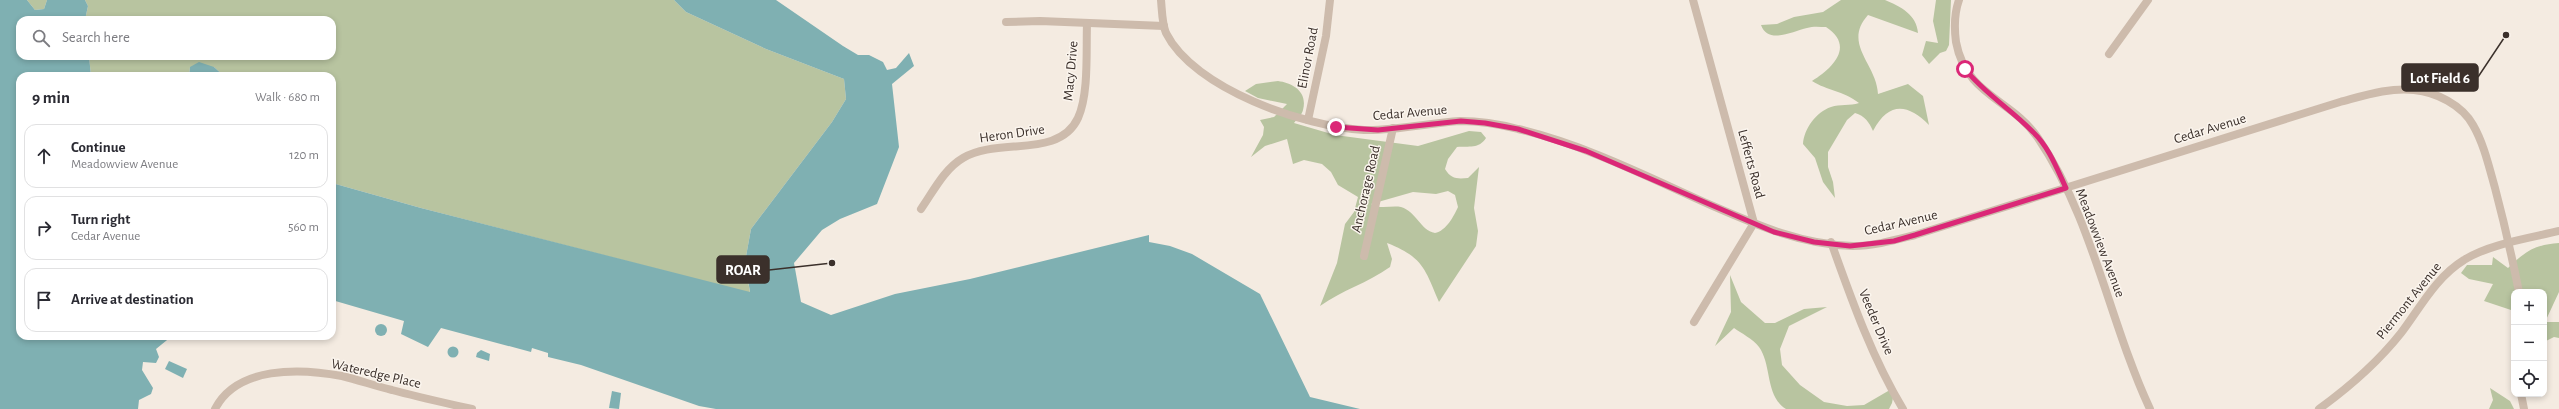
<!DOCTYPE html>
<meta charset="utf-8">
<style>
:root{--surface:#fff;--page:#f2f2f3;--text:#2b2b33;--muted:#7c7c81;--line:#e1e1e2}
body{margin:0;font-family:"Alegreya Sans",sans-serif;background:var(--page);color:var(--text)}
.controls{position:absolute;right:12px;bottom:12px;display:grid;overflow:hidden;border-radius:8px;box-shadow:0 2px 6px #0003}
.controls button{width:36px;height:36px;display:grid;place-items:center;padding:0;border:0;border-bottom:1px solid var(--line);background:var(--surface);color:var(--text);font:20px sans-serif}
.stop{position:absolute;width:12px;height:12px;margin:-9px;border:3px solid #db2777;border-radius:50%;background:#fff}
.stop.end{background:#db2777;border-color:#fff;box-shadow:0 1px 4px #0008}
.list{margin:0;padding:0;list-style:none}
h2{display:flex;justify-content:space-between;align-items:center;height:52px;margin:0;padding:0 16px;font-size:17px}
h2 small{font-size:13px;font-weight:400;color:var(--muted)}
.list li{display:grid;grid-template-columns:26px 1fr auto;gap:12px;align-items:center;box-sizing:border-box;height:64px;margin:0 8px 8px;padding:0 8px;border:1px solid var(--line);border-radius:12px}
.list b{display:block;font-size:15px;white-space:nowrap}
.list p{margin:0;font-size:13px;white-space:nowrap;color:var(--muted)}
.list em{font-size:13px;font-style:normal;color:var(--muted)}
.icon{flex:none;width:22px;height:22px;fill:none;stroke:currentColor;stroke-width:2;stroke-linecap:round;stroke-linejoin:round}
.map{position:relative;flex:none;width:2559px;height:409px;overflow:hidden}
.search{position:absolute;background:var(--surface);box-shadow:0 2px 6px #0003;left:16px;top:16px;width:320px;height:44px;display:flex;align-items:center;gap:10px;box-sizing:border-box;padding:0 14px;border-radius:12px;color:var(--muted);font-size:15px}
.panel{position:absolute;background:var(--surface);box-shadow:0 2px 6px #0003;left:16px;top:72px;width:320px;height:268px;border-radius:12px}
.map>svg:first-child{display:block}
</style>
<div class="map">
<svg width="2559" height="409" viewBox="0 0 2559 409">
<rect width="100%" height="100%" fill="#f4ebe1"/>
<!-- green -->
<g fill="#b8c4a0" fill-rule="evenodd">
<polygon points="27,0 47,0 44,9 35,10"/>
<polygon points="85,0 674,0 686,12 766,49 844,79 846,99 832,122 751,229 745,262 750,293 421,208 332,183 332,76 224,76 214,67 190,67 189,76 91,76 89,56 332,56 332,20 85,20 88,6"/>
<path d="M1841,0c10,0 36,0 44,0 15,6 32,15 33,33l-50,-18c-26,29 9,49 10,79l30,-10 15,12 6,29c-21,-21 -40,-24 -56,6 -4,-9 -8,-15 -18,-18l-8,7 -19,32v15l5,15 2,16 -12,-16 -8,-24 -12,-14c1,-15 13,-32 28,-37 9,-3 19,-1 28,-4 -17,-13 -31,-12 -47,-22 21,-13 43,-35 14,-54 -6,0 -13,-1 -19,1 -14,3 -39,17 -46,-3l16,-1 17,-7 29,-5z"/>
<polygon points="1936,0 1951,0 1949,45 1946,51 1940,53 1929,64 1922,55 1926,41 1938,43 1933,21"/>
<path d="M1278,81c14,2 30,10 25,29 -1,5 -6,9 -9,13l41,12 83,11 51,-15 12,1 5,6c-7,11 -17,8 -29,9l-9,12 -3,10c6,10 12,10 23,9l11,-11 -5,41 4,23 -2,15 -37,56c-14,-33 -16,-45 -52,-59l5,16 -2,8c-22,16 -48,23 -70,39l17,-43 8,-39 9,-12 4,-15 -20,-12 -7,-13 -9,-8 -18,-4 -11,4 -6,-25 -22,7 -14,11 12,-22 1,-8 -4,-7 14,-3 13,-13 -29,-6 -13,-7 11,-7zM1448,191l7,4 3,12c-4,9 -12,24 -23,26 -15,-3 -18,-21 -34,-26 -10,-2 -20,3 -30,-3l42,-12 23,2z"/>
<path d="M2559,243v49l-14,30h14v16l-5,-1 -10,5v-50h-30v19l-30,-10 9,-17 -24,-5 -8,-6 6,-8h25l1,-8 15,11c18,-17 26,-23 51,-25z"/>
<path d="M1730,275l11,27 24,21h10l29,-14 23,-2 -38,19 -9,23 2,16 18,20 24,17 23,4 17,-1 31,-18 -3,16 -3,6h-103c-21,-13 -14,-44 -27,-62 -6,-8 -18,-14 -25,-19l-19,18 16,-34z"/>
<polygon points="2490,388 2510,401 2514,409 2489,409 2493,400"/>
</g>
<!-- water -->
<g fill="#7fb0b2">
<polygon points="0,0 27,0 35,10 44,9 47,0 85,0 88,6 85,20 20,20 20,56 89,56 91,76 20,76 20,336 172,336 156,349 159,357 156,363 143,362 142,370 153,388 151,394 139,400 138,409 0,409"/>
<polygon points="674,0 776,0 843,46 858,55 869,55 883,62 887,70 896,68 909,53 914,66 892,84 899,147 877,204 840,219 822,230 794,263 801,302 831,315 895,294 970,279 1149,235 1149,242 1170,246 1192,254 1260,294 1310,397 1360,409 716,409 699,406 581,365 548,357 548,353 532,348 531,352 441,328 428,347 401,334 404,321 332,300 332,183 421,208 750,292 745,262 751,229 832,122 846,99 844,79 766,49 686,12"/>
<polygon points="199,62 214,67 224,76 189,76 190,67"/>
<circle cx="381" cy="330" r="6"/>
<circle cx="453" cy="352" r="5.5"/>
<polygon points="481,350 490,354 489,361 476,357 477,353"/>
<polygon points="169,361 187,369 183,378 165,369"/>
<polygon points="612,391 621,393 619,409 609,408"/>
</g>
<g fill="none" stroke-linecap="round" stroke-linejoin="round">
<!-- minor -->
<g stroke="#cdbbac" stroke-width="8">
<path d="M1161,0c1,10 1,24 5,33 28,56 139,94 198,97 32,1 64,-7 96,-9 19,0 39,3 58,8 68,16 132,49 195,77 46,20 90,39 140,40 21,0 42,-6 62,-11l425,-133c23,-6 50,-15 74,-12 22,2 48,15 59,35 11,19 16,42 22,63 9,34 17,69 24,104"/>
<polyline points="1693,0 1754,223 1694,322"/>
<path d="M1959,0c-5,14 -5,27 -3,42 10,54 56,57 82,96 55,81 71,183 112,271"/>
<polyline points="1006,22 1040,21 1164,26"/>
<polyline points="2109,54 2148,0"/>
<polyline points="1308,120 1326,36 1330,0"/>
<path d="M921,209c12,-17 23,-40 42,-51 35,-21 96,1 115,-40 11,-24 8,-67 9,-94"/>
<path d="M1831,242c20,56 41,116 72,167"/>
<polyline points="1364,256 1393,128"/>
<polyline points="2521,394 2524,409"/>
<path d="M215,409c22,-43 85,-41 127,-33 17,4 33,10 50,14 26,7 53,13 80,19"/>
<path d="M2319,409c29,-21 59,-47 82,-76 19,-25 35,-56 63,-73 25,-16 66,-22 95,-29"/>
</g>
</g>
<g fill="none" stroke-linecap="round" stroke-linejoin="round">
<!-- route -->
<path stroke="#db2777" stroke-width="5" d="M1336,127l42,3 83,-9 24,2 33,6 68,22 188,81 40,10 36,4 44,-5 21,-6 151,-47c-9,-19 -17,-41 -33,-56 -22,-23 -48,-38 -68,-63"/>
</g>
<g text-anchor="middle" dominant-baseline="central" stroke-width="3" stroke-linejoin="round" paint-order="stroke">
<!-- street labels -->
<g font-size="14" fill="#3b302b" stroke="#fbf5ee">
<text transform="translate(1308 58) rotate(-79)">Elinor Road</text>
<text transform="translate(1071 71) rotate(-85)">Macy Drive</text>
<text transform="translate(1410 113) rotate(-5)">Cedar Avenue</text>
<text transform="translate(2210 129) rotate(-17)">Cedar Avenue</text>
<text transform="translate(1012 134) rotate(-8)">Heron Drive</text>
<text transform="translate(1751 164) rotate(75)">Lefferts Road</text>
<text transform="translate(1366 189) rotate(-77)">Anchorage Road</text>
<text transform="translate(1901 223) rotate(-13)">Cedar Avenue</text>
<text transform="translate(2100 243) rotate(69)">Meadowview Avenue</text>
<text transform="translate(2409 301) rotate(-51)">Piermont Avenue</text>
<text transform="translate(1876 322) rotate(67)">Veeder Drive</text>
<text transform="translate(376 374) rotate(13)">Wateredge Place</text>
</g>
</g>
<!-- callouts -->
<path fill="none" stroke="#3b302b" stroke-width="1.5" d="M2506 35L2478 77M832 263L769 270"/>
<g fill="#3b302b" stroke="#fbf5ee" stroke-width="1.5">
<circle cx="2506" cy="35" r="4"/>
<circle cx="832" cy="263" r="4"/>
</g>
<g fill="#3b302b" stroke="#3b302b" stroke-width="1.5">
<rect x="2402" y="64" width="76" height="27" rx="4"/>
<rect x="717" y="256" width="52" height="27" rx="4"/>
</g>
<g font-size="15" text-anchor="middle" font-weight="bold" fill="#fff">
<text x="2440" y="83">Lot Field 6</text>
<text x="743" y="275">ROAR</text>
</g>
</svg>
<div class="controls">
<button>+</button>
<button>−</button>
<button><svg class="icon" aria-label="locate" viewBox="0 0 24 24"><circle cx="12" cy="12" r="6"/><path d="M12 2v4M12 18v4M2 12h4M18 12h4"/></svg></button>
</div>
<div class="stop" style="left:1965px;top:69px"></div>
<div class="stop end" style="left:1336px;top:127px"></div>
<div class="search"><svg class="icon" aria-label="search" viewBox="0 0 24 24"><circle cx="10" cy="10" r="6"/><path d="M15 15l6 6"/></svg>Search here</div>
<section class="panel">
<h2>9 min<small>Walk · 680 m</small></h2>
<ul class="list">
<li><svg class="icon" aria-label="ahead" viewBox="0 0 24 24"><path d="M12 20V5M6 11l6-6 6 6"/></svg><div><b>Continue</b><p>Meadowview Avenue</p></div><em>120 m</em></li>
<li><svg class="icon" aria-label="right" viewBox="0 0 24 24"><path d="M7 20v-9h11M14 6l5 5-5 5"/></svg><div><b>Turn right</b><p>Cedar Avenue</p></div><em>560 m</em></li>
<li><svg class="icon" aria-label="arrive" viewBox="0 0 24 24"><path d="M6 21V4h12l-3 4 3 4H6"/></svg><div><b>Arrive at destination</b></div></li>
</ul>
</section>
</div>
